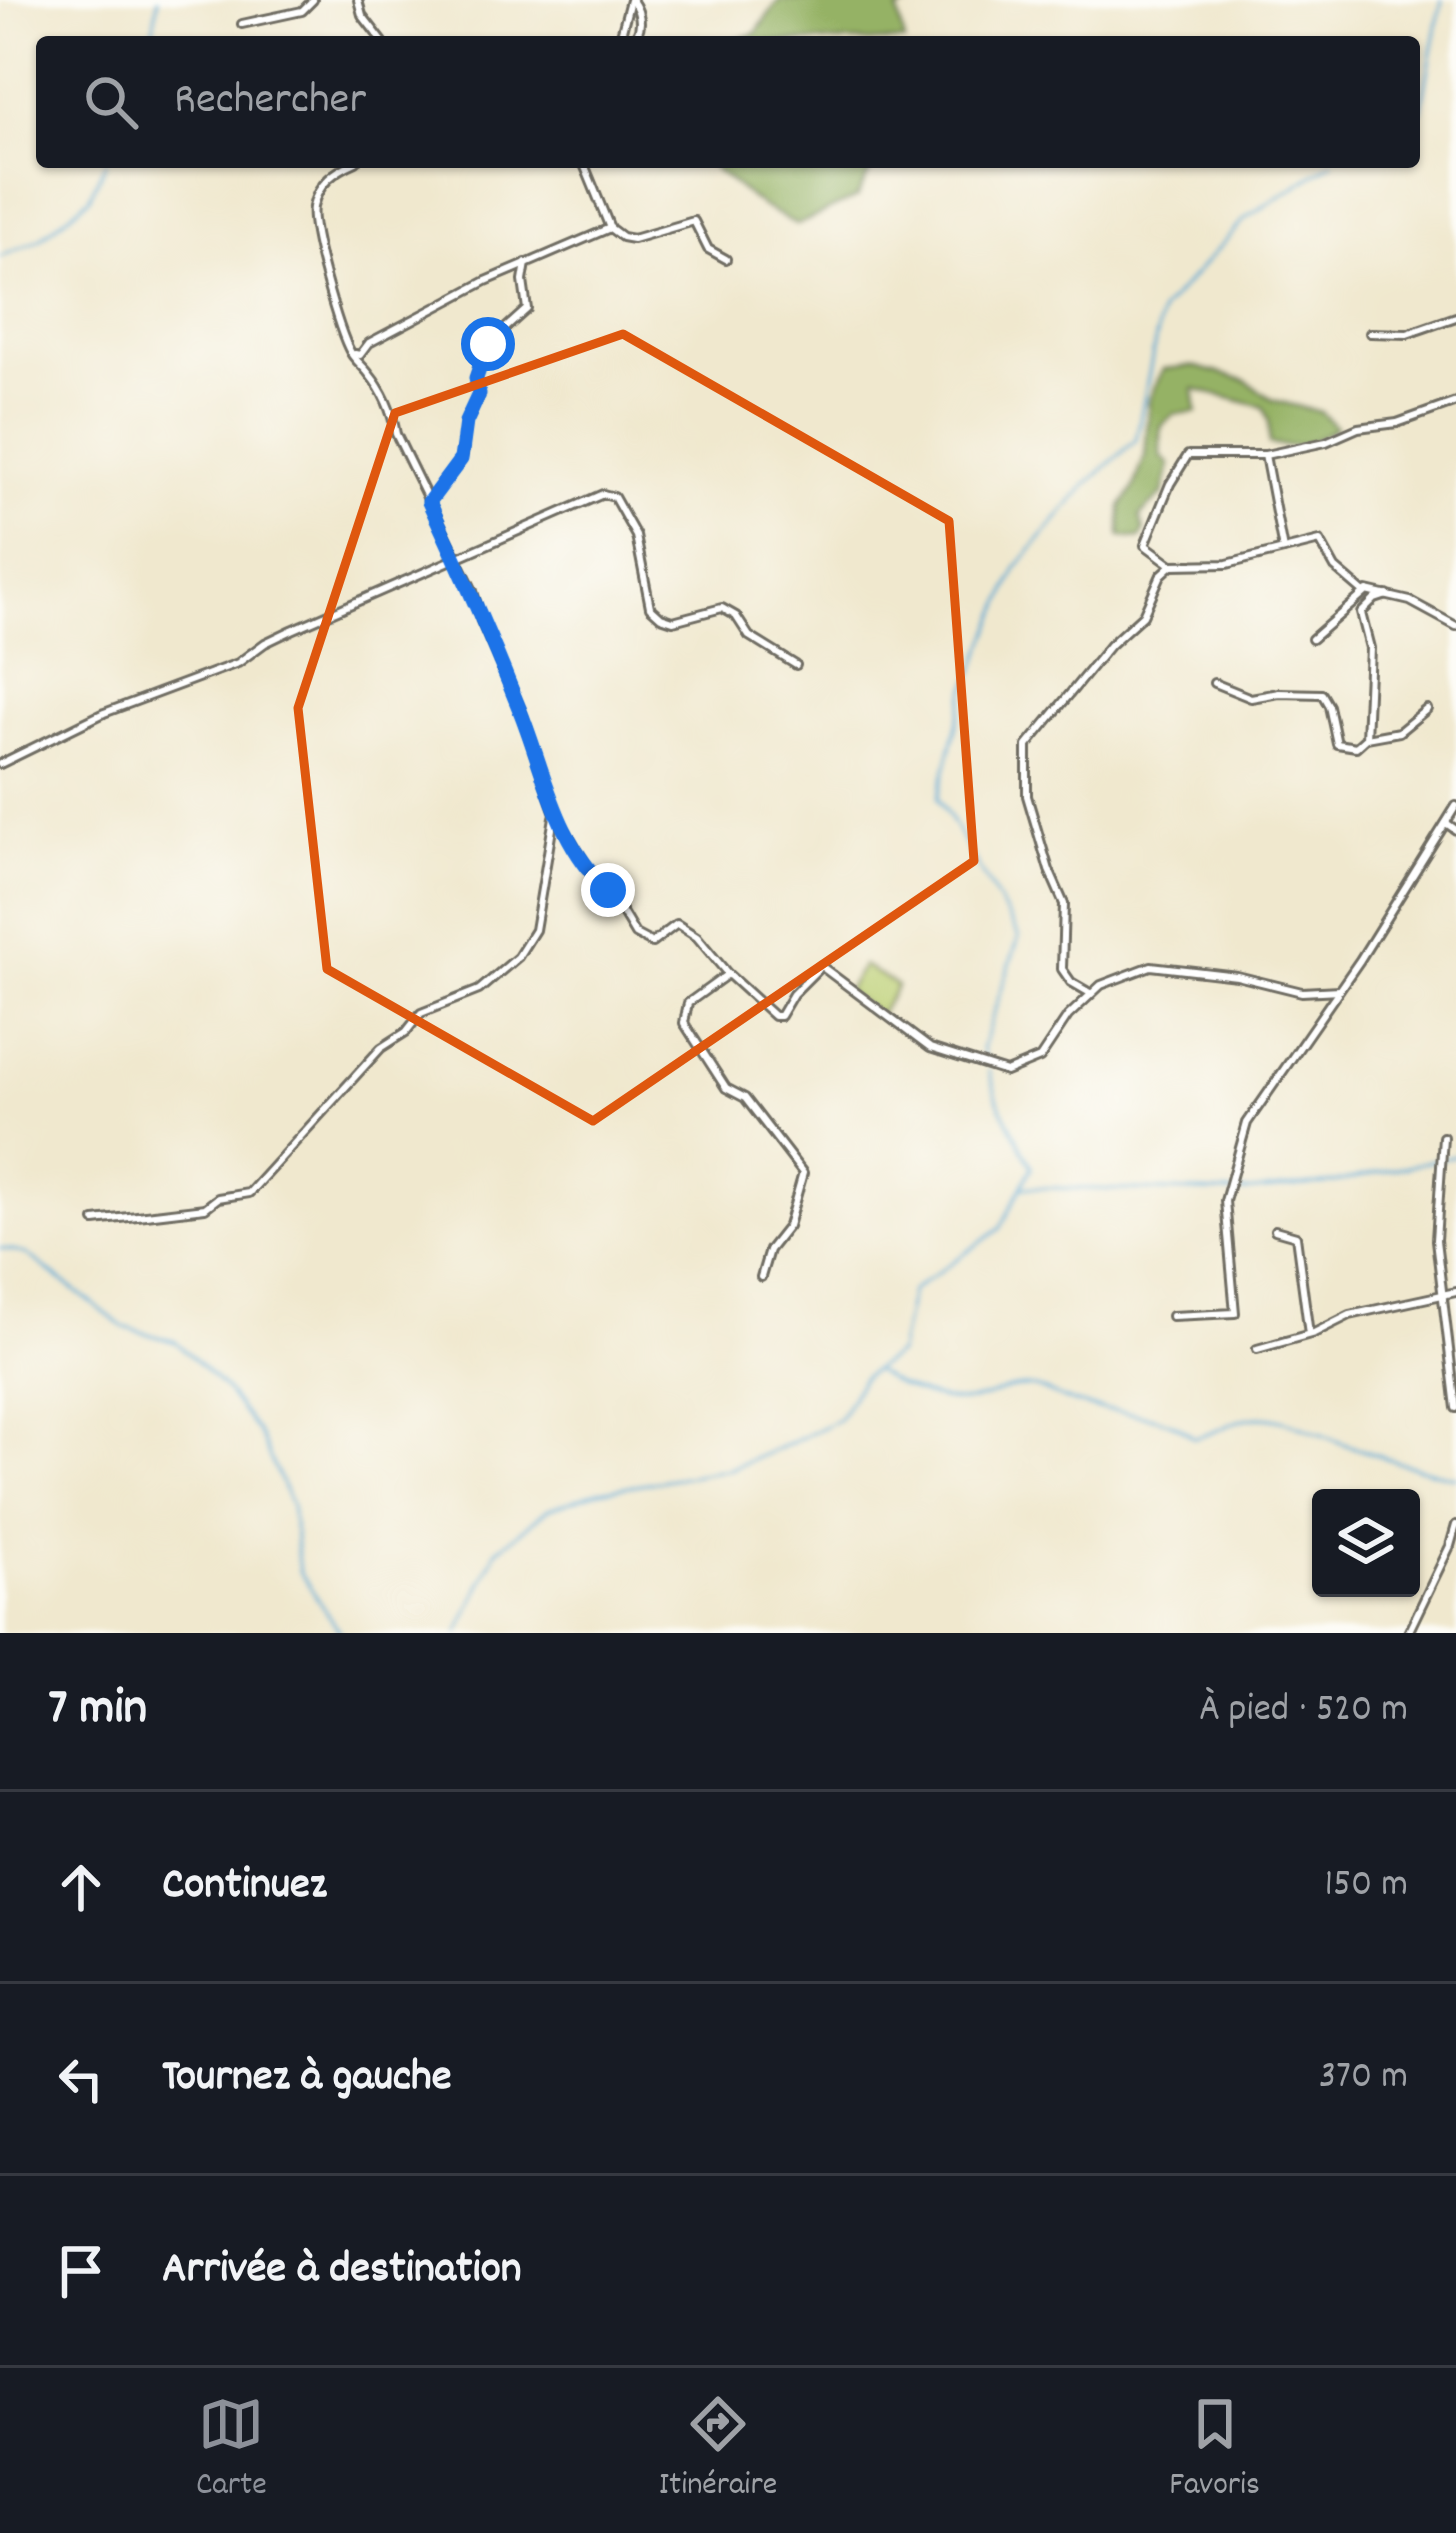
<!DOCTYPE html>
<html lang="fr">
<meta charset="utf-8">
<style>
:root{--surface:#171b24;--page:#20242c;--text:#f1f3f6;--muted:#9ea1a6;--line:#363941;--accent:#8c9099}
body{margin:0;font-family:Dekko,sans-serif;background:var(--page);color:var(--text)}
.controls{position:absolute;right:36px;bottom:36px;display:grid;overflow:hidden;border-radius:12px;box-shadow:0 3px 9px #0004}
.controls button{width:108px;height:108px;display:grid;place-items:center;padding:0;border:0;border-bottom:3px solid var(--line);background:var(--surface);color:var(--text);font:60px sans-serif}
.stop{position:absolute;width:36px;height:36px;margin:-27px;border:9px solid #1a73e8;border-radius:50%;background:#fff}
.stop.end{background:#1a73e8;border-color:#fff;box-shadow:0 3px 12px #0008}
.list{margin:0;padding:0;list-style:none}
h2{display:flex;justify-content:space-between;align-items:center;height:156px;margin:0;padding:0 48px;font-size:51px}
h2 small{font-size:39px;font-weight:400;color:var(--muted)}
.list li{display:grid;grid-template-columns:78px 1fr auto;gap:36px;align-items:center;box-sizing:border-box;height:192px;padding:0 48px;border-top:3px solid var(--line)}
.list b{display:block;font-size:45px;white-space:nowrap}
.list em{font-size:39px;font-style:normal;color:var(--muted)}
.icon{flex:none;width:66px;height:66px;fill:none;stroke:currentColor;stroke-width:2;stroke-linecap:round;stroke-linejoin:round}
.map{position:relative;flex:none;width:1456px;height:1633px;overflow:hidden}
.search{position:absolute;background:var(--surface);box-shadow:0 3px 9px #0004;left:36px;right:36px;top:36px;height:132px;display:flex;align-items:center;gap:30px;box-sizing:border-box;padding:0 42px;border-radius:12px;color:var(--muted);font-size:45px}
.sheet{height:732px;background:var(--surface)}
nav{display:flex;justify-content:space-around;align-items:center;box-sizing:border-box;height:168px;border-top:3px solid var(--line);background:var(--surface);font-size:33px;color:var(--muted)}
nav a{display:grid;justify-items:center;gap:6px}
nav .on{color:var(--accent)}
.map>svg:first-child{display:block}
</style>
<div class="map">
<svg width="1456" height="1633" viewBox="0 0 1456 1633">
<rect width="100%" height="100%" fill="#fdfcf7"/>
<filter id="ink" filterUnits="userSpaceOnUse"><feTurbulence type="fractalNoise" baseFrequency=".00833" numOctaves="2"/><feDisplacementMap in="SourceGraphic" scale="24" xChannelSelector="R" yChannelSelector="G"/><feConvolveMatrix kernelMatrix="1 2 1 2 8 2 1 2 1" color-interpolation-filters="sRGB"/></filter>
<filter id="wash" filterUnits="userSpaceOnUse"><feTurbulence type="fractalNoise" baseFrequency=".004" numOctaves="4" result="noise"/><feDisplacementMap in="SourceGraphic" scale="48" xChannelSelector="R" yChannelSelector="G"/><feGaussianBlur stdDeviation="2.7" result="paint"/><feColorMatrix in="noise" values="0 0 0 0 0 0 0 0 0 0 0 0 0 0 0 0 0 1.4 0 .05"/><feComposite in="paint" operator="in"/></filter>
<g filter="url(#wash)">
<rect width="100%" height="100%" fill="#f0e8ce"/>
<!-- green -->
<polygon fill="#bccf73" stroke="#747d4f" stroke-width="3" points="863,965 897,986 879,1015 846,991"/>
<!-- forest -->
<g fill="#95b265" stroke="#606e48" stroke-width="3">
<polygon points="779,0 915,0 916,1 898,12 905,42 726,42 755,34"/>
<polygon points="712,162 875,162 857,197 797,225 760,205 714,169"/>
<path d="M1193,366l52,14 28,20 48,12 15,15c-22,15 -41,23 -67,17v-22l-6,-15 -69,-18 3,23 -23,2 -13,13v29l9,9 -7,29 -23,22 4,16 -4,7 -19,-2v-30l13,-19 11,-32 4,-57 14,-30z"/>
</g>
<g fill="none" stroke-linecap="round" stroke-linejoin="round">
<!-- stream -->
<g stroke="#59a9d3" stroke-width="3">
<polyline points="151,42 158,0"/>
<polyline points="1414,114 1421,110 1442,0"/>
<polyline points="0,257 40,239 89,198 106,162"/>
<polyline points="986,1062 982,1048 1019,937 938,798 965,692 1018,566 1087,484 1136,440 1161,311 1245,219 1333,162"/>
<polyline points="1024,1187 1234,1193 1333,1183 1456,1155"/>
<polyline points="0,1248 26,1254 124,1327 176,1342 224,1388 259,1434 291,1505 299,1571 341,1633"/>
<path d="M875,1371c27,19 74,37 107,27 15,-4 28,-12 45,-11 19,1 35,13 53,18 38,10 84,4 114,33 23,-4 41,-20 63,-21 28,-1 56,15 82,25 39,14 77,27 117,35"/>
<polyline points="459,1633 496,1551 548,1509 599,1491 730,1469 795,1441 839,1419 862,1378 898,1353 911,1291 1000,1229 1032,1167 998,1101 989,1071"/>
</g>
</g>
</g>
<g filter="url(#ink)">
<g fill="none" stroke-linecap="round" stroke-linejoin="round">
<!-- minor casing -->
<g stroke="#706d64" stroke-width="12">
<g id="minor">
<polyline points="358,0 362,15 383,42"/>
<polyline points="242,24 302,11 313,0"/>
<polyline points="619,42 630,0"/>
<path d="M630,42c14,-11 12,-28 2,-42"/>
<path d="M356,162c-21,9 -38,21 -43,45 -4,21 26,125 38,146 4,7 13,14 18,21 14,17 23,38 27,60l77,157 8,29 40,91 34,102 37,62 17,15 26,44 17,9 25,-19 20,13 31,37 -40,29 -4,20 42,65 19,10 58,75 -15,53 -19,24 -8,27"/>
<polyline points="583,162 610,228"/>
<polyline points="1370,333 1407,334 1456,317"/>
<polyline points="355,354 360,355 369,343 486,281 610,228 622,237 633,239 694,221 708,249 726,259"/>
<polyline points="1265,455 1283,550"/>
<polyline points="430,500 461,459 466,422 479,395 476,378 482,355 488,344 527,309 523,281 526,263"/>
<polyline points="1172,565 1145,545 1170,484 1188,455 1265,455 1326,442 1358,428 1397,423 1456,402"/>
<polyline points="1312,639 1367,591 1410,601 1456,626"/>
<polyline points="1214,683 1251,698 1279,693 1322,694 1329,706 1337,744 1356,747 1366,738 1399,732 1427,709"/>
<polyline points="1366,738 1370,648 1361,613 1375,599 1387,595"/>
<polyline points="0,764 104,713 238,663 265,643 292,630 603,494 614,497 636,536 650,607 661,617 673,621 722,608 736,616 749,636 796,665"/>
<polyline points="1446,823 1456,830"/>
<polyline points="728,974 774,1016 780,1016 793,994 821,966 930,1048 1006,1072 1040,1058 1068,1016 1101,985 1151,966 1237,976 1302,992 1339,990"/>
<polyline points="1090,993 1071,982 1062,969 1064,904 1049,870 1027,796 1027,746 1110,645 1143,615 1161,575 1172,565 1227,564 1320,541 1335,568 1364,593"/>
<polyline points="1443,1137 1436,1240 1456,1408"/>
<polyline points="95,1221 205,1208 218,1198 249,1193 381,1048 406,1032 421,1013 479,990 518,957 535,930 554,817"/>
<polyline points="1275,1230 1296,1236 1309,1334"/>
<polyline points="1172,1316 1235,1313 1225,1201 1247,1123 1360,960 1456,806"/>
<polyline points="1257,1349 1314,1333 1350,1315 1456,1292"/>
<polyline points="1408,1633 1450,1546 1456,1525"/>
</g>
</g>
<!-- minor -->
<use href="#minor" stroke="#fff" stroke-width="6"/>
</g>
</g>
<g fill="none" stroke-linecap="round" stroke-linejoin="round" filter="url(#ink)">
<!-- route -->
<path stroke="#1a73e8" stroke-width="15" d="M488,344l-12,34 3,16 -13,28 -5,37 -32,43c32,68 62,136 90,206 26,64 36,133 89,182"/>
</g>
<!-- marked area -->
<path fill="none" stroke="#df570e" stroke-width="9" stroke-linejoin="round" d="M623,334l326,187 25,340 -381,260 -266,-152 -29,-261 97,-295z"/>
</svg>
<div class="controls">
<button><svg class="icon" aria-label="layers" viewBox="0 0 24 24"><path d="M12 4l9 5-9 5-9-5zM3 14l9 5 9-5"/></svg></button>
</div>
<div class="stop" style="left:488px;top:344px"></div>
<div class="stop end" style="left:608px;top:890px"></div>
<div class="search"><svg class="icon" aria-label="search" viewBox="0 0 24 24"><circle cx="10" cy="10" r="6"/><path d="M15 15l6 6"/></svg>Rechercher</div>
</div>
<section class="sheet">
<h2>7 min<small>À pied · 520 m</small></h2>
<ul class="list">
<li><svg class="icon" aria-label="ahead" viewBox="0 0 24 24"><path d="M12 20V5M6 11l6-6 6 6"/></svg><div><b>Continuez</b></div><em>150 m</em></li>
<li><svg class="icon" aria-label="left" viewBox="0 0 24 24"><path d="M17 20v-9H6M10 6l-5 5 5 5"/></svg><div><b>Tournez à gauche</b></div><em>370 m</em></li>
<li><svg class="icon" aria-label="arrive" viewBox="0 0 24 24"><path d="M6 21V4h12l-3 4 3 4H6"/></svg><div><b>Arrivée à destination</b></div></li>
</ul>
</section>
<nav>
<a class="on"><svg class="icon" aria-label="map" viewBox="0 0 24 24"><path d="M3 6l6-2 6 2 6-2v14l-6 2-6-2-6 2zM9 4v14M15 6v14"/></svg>Carte</a>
<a><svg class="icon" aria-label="directions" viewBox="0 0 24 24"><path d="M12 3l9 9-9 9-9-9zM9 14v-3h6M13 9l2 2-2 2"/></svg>Itinéraire</a>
<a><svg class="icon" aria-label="saved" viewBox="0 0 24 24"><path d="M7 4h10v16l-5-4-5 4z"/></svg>Favoris</a>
</nav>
